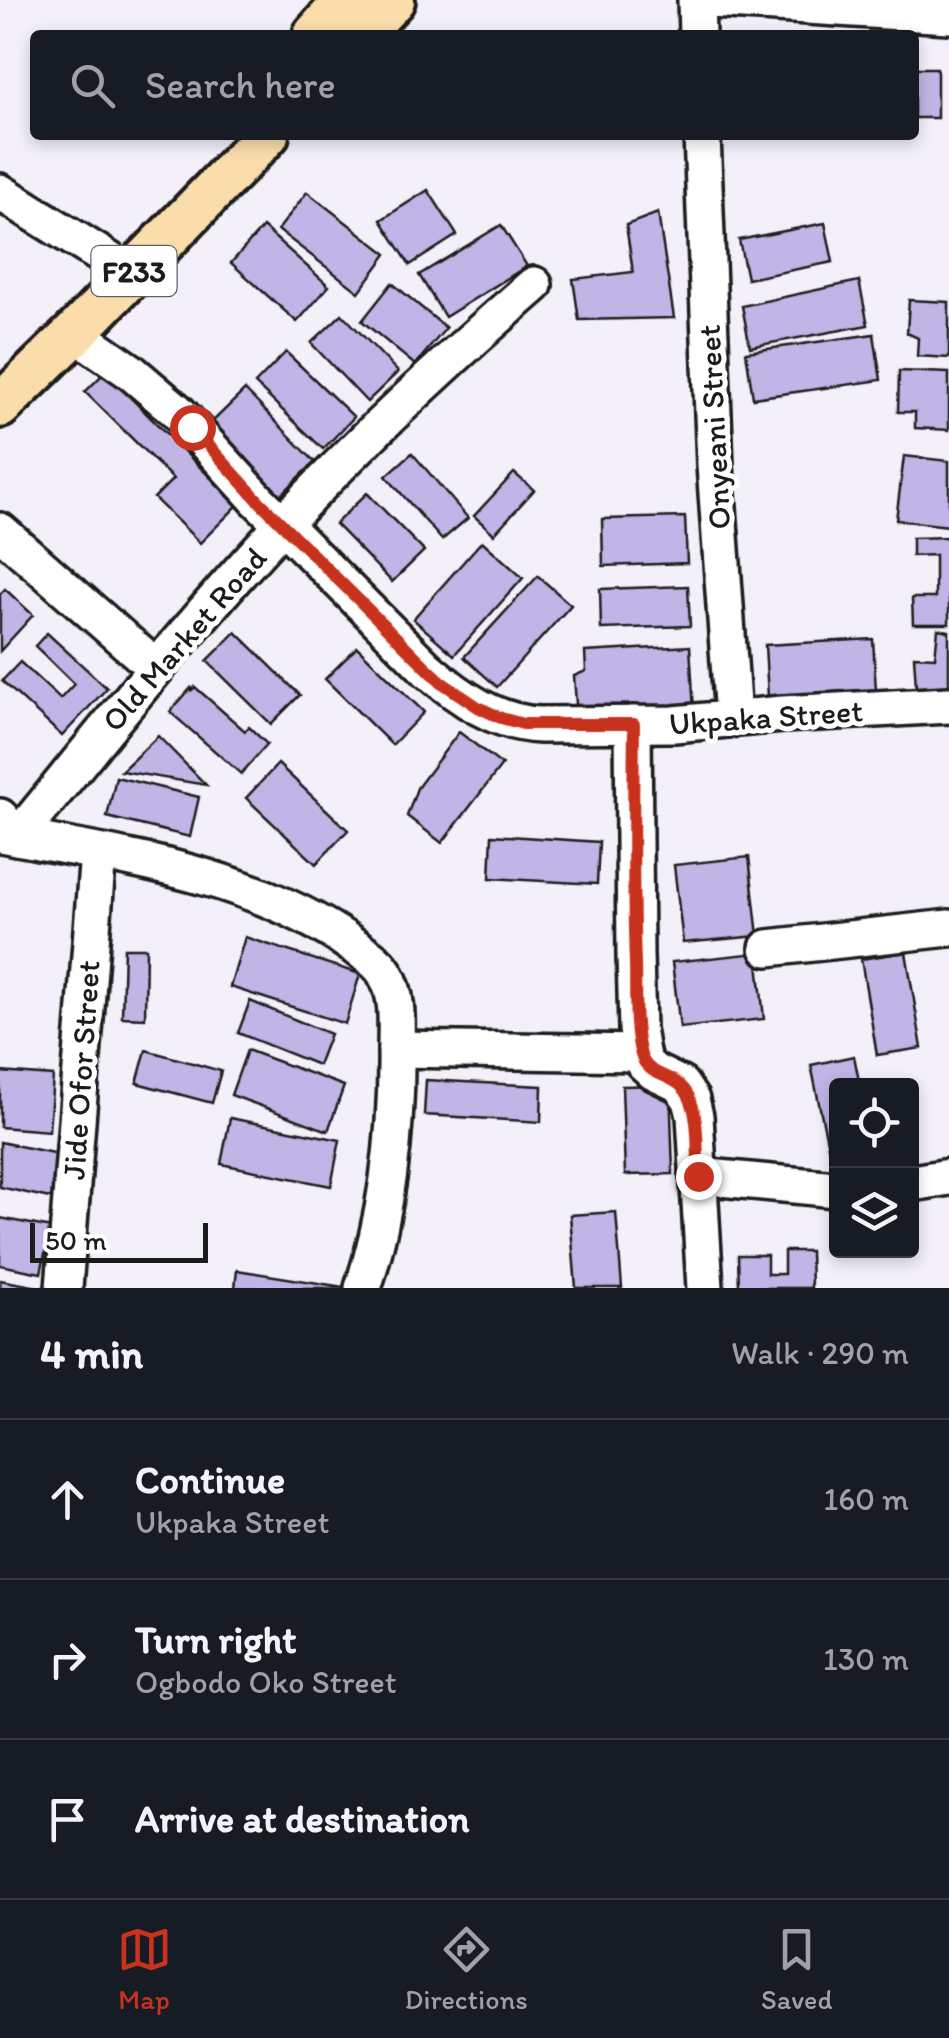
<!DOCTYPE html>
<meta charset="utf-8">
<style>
:root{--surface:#171b24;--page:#20242c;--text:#f1f3f6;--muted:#9ea1a6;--line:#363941;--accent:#c8321e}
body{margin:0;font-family:Itim,sans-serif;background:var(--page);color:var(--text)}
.controls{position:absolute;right:30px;bottom:30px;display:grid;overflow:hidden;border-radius:10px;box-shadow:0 5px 15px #0003}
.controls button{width:90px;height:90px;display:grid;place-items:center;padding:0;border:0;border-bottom:2px solid var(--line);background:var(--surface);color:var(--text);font:50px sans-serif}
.scale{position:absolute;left:30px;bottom:25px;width:178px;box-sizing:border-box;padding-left:10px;border:5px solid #1c1c1c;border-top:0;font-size:28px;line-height:35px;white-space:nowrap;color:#1c1c1c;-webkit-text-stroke:8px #fff;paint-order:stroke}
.stop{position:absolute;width:30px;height:30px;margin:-22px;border:8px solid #c8321e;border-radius:50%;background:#fff}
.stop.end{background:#c8321e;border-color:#fff;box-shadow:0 2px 10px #0008}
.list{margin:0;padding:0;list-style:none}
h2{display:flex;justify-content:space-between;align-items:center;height:130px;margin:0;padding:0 40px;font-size:42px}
h2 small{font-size:32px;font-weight:400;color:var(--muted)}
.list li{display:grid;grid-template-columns:65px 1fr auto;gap:30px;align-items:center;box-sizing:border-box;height:160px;padding:0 40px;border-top:2px solid var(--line)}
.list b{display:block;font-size:38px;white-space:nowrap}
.list p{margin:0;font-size:32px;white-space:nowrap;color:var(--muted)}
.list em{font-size:32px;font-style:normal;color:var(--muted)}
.icon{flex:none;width:55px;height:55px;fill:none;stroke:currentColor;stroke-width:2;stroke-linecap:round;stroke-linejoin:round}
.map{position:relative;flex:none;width:949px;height:1288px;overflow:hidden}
.search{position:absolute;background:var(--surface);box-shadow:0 5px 15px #0003;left:30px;right:30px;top:30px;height:110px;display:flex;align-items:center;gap:25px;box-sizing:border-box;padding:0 35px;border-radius:10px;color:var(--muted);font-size:38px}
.sheet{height:610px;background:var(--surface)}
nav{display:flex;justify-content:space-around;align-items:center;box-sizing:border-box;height:140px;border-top:2px solid var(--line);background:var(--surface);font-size:28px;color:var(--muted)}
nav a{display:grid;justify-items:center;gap:5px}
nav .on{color:var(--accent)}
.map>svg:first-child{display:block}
</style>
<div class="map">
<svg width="949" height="1288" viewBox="0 0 949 1288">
<rect width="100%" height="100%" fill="#f3f0fa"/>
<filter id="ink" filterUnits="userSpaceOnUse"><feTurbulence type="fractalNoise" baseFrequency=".01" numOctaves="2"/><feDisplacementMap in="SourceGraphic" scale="20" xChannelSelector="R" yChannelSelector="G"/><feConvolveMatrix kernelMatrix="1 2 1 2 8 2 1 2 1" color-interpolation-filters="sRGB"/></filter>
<g filter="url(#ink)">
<!-- building -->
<g fill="#c1b4e6" stroke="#1c1c1c" stroke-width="2.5">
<rect x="914" y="68" width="23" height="50"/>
<polygon points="428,190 457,235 410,265 381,220"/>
<polygon points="307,192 387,254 359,292 278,230"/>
<polygon points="658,213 674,318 579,320 573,279 633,272 626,225"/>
<polygon points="825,223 833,262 747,279 739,240"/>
<polygon points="501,225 527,266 445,317 419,275"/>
<polygon points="263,227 329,286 297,322 231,263"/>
<polygon points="859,281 868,325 750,347 742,306"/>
<polygon points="392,283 446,328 415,365 362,321"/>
<polygon points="909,300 949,302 949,358 917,356 918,338 907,333"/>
<polygon points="342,314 398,372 367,402 311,343"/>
<polygon points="874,334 881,380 753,398 746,352"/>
<polygon points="286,352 354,417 323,449 255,384"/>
<polygon points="899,371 949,373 949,430 915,428 915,412 898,412"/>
<polygon points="105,372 238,505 200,543 154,498 173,479 85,392"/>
<polygon points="245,390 315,462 280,496 210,424"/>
<polygon points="412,453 468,518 442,540 386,476"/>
<polygon points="904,456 949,461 949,526 896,520"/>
<polygon points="514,473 534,490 494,534 474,516"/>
<polygon points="367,493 424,551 392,582 335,524"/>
<polygon points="685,517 687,563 603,566 602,519"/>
<polygon points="949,537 949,624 913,624 912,598 935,598 935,555 912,556 912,538"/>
<polygon points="482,541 523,578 454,655 413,619"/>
<polygon points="538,576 571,605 497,687 464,657"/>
<polygon points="688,586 690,626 601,629 600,589"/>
<polygon points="5,589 33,615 0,651 0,594"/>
<polygon points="938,629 949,631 949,690 916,687 914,656 935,657"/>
<polygon points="236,632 300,695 271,724 207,661"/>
<polygon points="47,633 107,688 62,736 2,681 20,662 60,699 74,684 35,646"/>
<polygon points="873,639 876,691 768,697 765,645"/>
<polygon points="690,646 694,711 577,718 574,676 586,671 585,652"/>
<polygon points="357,647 424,712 392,745 325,679"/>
<polygon points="195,687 245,731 249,727 267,744 241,774 170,712 191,688 192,690"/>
<polygon points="459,732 502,765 442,843 407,816 417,788"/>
<polygon points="158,736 206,785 121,771"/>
<polygon points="278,764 348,830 316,864 246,798"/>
<polygon points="116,777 199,797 190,837 107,817"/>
<polygon points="492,835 599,842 597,884 490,878"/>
<polygon points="749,857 758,936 683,943 674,865"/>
<polygon points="245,937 360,974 345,1024 230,987"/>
<polygon points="124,948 146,948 145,1018 122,1017"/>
<polygon points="906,952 922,1048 877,1055 861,959"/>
<polygon points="757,953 764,1019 680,1028 672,962"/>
<polygon points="250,1001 330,1034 318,1065 238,1033"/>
<polygon points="146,1050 221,1071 212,1103 137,1083"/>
<polygon points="247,1050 344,1086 328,1131 231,1095"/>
<polygon points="854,1056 860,1086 836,1086 836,1150 829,1151 811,1065"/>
<polygon points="0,1072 53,1076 49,1131 0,1127"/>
<polygon points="426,1080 542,1086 541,1122 424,1115"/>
<polygon points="670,1085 673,1174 625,1175 622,1086"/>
<polygon points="230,1118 340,1140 331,1186 221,1164"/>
<polygon points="0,1142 63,1155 54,1199 0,1187"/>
<polygon points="616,1212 622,1288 576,1288 570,1215"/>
<polygon points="0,1218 57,1229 55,1246 47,1244 41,1273 0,1265"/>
<polygon points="784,1251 810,1251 811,1288 739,1288 738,1255 767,1255 767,1274 784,1274"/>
<polygon points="237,1270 344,1287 344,1288 235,1288"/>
<polygon points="0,1280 44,1288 0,1288"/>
</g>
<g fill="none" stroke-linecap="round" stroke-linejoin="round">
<!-- minor casing -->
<g stroke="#1c1c1c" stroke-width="42">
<g id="minor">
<polyline points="696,0 697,35"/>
<polyline points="710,0 949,15"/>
<polyline points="702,135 715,465 733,718"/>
<polyline points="0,192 109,260 126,280"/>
<path d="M75,333l55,38 47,40 81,89 169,169c33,29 69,54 113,56l134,-1 109,-10 166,-9"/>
<polyline points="0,531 156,668"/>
<polyline points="633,724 635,955 637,1029 641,1053 643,1062 654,1072 681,1085 691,1100 695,1116 705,1288"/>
<path d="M0,817l18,20c87,-107 173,-214 267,-315 78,-84 163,-162 249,-237"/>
<path d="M1,834c119,23 250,39 352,111 11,8 27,17 33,30 13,22 10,49 10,74 1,81 -8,162 -33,239"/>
<polyline points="768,948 949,928"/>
<polyline points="396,1049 641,1053"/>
<polyline points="698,1176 836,1189"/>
<polyline points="912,1183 949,1177"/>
<polyline points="64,1288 98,853"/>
</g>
</g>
<!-- major casing -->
<g stroke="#1c1c1c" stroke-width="50">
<g id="major">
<polyline points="315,35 346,0"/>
<polyline points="360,35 393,0"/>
<polyline points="0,406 75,333 267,135"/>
</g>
</g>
<!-- minor -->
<use href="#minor" stroke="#fff" stroke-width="35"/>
<!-- major -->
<use href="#major" stroke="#faddab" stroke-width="42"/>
</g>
</g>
<g fill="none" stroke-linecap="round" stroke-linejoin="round" filter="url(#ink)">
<!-- route -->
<path stroke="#c8321e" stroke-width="12" d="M192,427l66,73 170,169 16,15 34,23 23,11 22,6h111c-1,80 -2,160 1,239 1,30 -2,63 6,92 6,21 29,19 41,32 19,18 15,65 16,89"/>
</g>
<g text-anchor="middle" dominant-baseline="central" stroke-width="10" stroke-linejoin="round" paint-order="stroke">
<!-- shield labels -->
<rect fill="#fff" stroke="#606060" stroke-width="2.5" x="91.5" y="246" width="85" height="50" rx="8"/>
<g font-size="30" font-weight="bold" fill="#1c1c1c">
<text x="134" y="271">F233</text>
</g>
<!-- street labels -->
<g font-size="32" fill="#1c1c1c" stroke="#fff">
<text transform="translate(714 427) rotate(-93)">Onyeani Street</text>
<text transform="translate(184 639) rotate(-49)">Old Market Road</text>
<text transform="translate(766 717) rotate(-4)">Ukpaka Street</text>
<text transform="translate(81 1070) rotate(-86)">Jide Ofor Street</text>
</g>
</g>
</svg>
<div class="controls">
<button><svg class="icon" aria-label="locate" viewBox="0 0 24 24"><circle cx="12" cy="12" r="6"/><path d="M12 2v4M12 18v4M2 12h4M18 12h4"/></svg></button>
<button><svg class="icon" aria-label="layers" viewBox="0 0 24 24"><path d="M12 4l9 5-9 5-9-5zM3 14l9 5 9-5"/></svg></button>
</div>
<div class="scale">50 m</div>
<div class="stop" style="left:192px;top:427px"></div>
<div class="stop end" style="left:698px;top:1176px"></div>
<div class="search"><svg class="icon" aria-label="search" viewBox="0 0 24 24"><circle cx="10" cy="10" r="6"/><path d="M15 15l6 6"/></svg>Search here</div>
</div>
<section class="sheet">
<h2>4 min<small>Walk · 290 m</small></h2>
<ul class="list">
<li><svg class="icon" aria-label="ahead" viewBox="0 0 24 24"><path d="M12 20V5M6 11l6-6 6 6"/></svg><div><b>Continue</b><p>Ukpaka Street</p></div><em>160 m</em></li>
<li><svg class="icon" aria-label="right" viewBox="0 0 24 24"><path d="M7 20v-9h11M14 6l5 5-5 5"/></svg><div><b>Turn right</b><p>Ogbodo Oko Street</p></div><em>130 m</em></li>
<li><svg class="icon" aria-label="arrive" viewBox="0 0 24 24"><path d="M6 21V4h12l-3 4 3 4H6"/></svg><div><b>Arrive at destination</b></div></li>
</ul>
</section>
<nav>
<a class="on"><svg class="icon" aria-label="map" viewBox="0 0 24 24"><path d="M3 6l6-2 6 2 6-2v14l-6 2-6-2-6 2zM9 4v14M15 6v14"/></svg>Map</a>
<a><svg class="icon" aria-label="directions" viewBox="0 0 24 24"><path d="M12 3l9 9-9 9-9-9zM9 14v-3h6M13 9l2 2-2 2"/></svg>Directions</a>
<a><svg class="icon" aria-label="saved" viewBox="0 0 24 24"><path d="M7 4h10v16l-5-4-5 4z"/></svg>Saved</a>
</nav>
